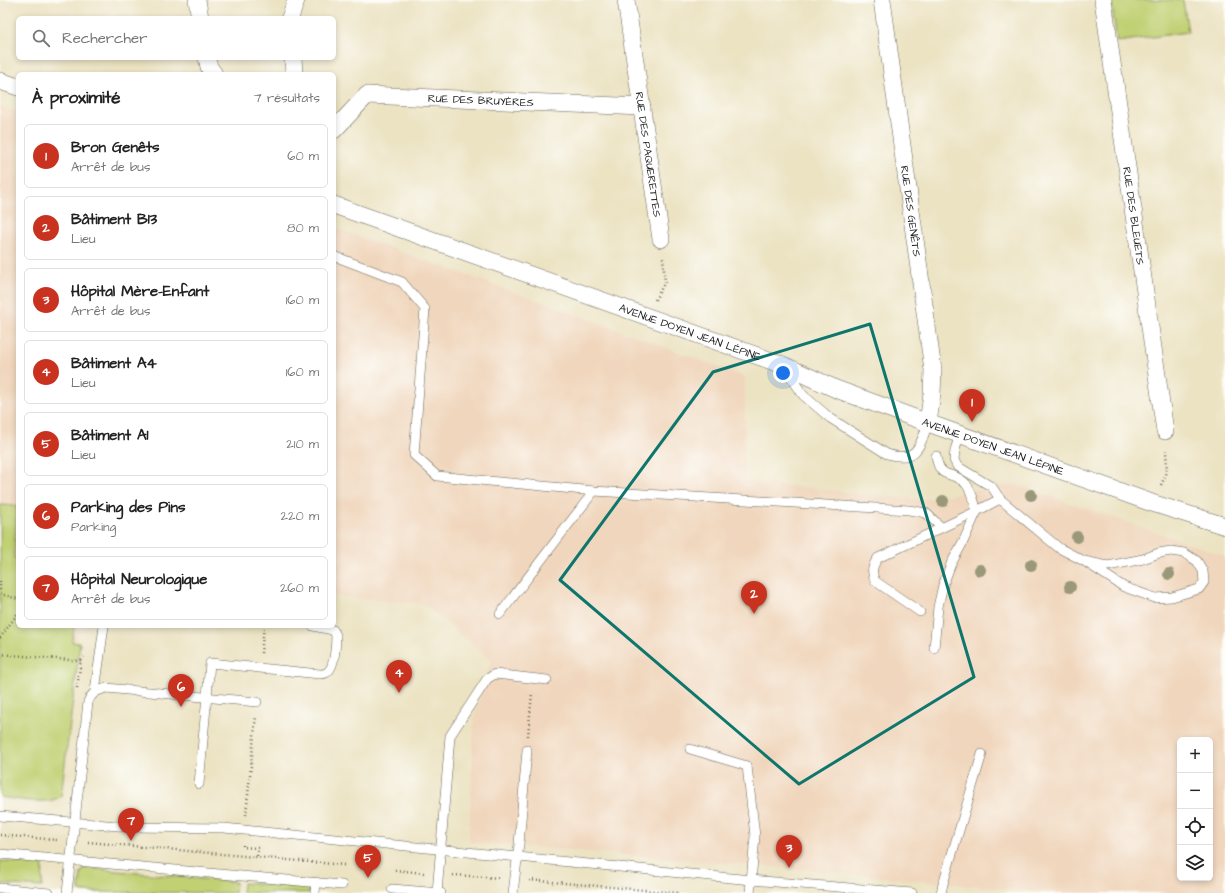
<!DOCTYPE html>
<html lang="fr">
<meta charset="utf-8">
<style>
:root{--surface:#fff;--page:#f6f6f6;--text:#222;--muted:#767676;--line:#e0e0e0;--accent:#c8321e}
body{margin:0;font-family:"Architects Daughter",sans-serif;background:var(--page);color:var(--text)}
.controls{position:absolute;right:12px;bottom:12px;display:grid;overflow:hidden;border-radius:6px;box-shadow:0 2px 6px #0003}
.controls button{width:36px;height:36px;display:grid;place-items:center;padding:0;border:0;border-bottom:1px solid var(--line);background:var(--surface);color:var(--text);font:20px sans-serif}
.you{position:absolute;left:783px;top:373px;width:14px;height:14px;margin:-10px;border:3px solid #fff;border-radius:50%;background:#1a73e8;box-shadow:0 0 0 6px #1a73e833}
.badge{display:grid;place-items:center;width:26px;height:26px;border-radius:50%;background:var(--accent);color:#fff;font-size:13px;font-weight:700}
.pin{position:absolute;translate:-50% -33px;filter:drop-shadow(0 1px 2px #0008)}
.pin::after{content:'';position:absolute;top:21px;width:14px;height:12px;background:inherit;clip-path:polygon(0 0,100% 0,50% 100%)}
.list{margin:0;padding:0;list-style:none}
h2{display:flex;justify-content:space-between;align-items:center;height:52px;margin:0;padding:0 16px;font-size:17px}
h2 small{font-size:13px;font-weight:400;color:var(--muted)}
.list li{display:grid;grid-template-columns:26px 1fr auto;gap:12px;align-items:center;box-sizing:border-box;height:64px;margin:0 8px 8px;padding:0 8px;border:1px solid var(--line);border-radius:6px}
.list b{display:block;font-size:15px;white-space:nowrap}
.list p{margin:0;font-size:13px;white-space:nowrap;color:var(--muted)}
.list em{font-size:13px;font-style:normal;color:var(--muted)}
.icon{flex:none;width:22px;height:22px;fill:none;stroke:currentColor;stroke-width:2;stroke-linecap:round;stroke-linejoin:round}
.map{position:relative;flex:none;width:1225px;height:893px;overflow:hidden}
.search{position:absolute;background:var(--surface);box-shadow:0 2px 6px #0003;left:16px;top:16px;width:320px;height:44px;display:flex;align-items:center;gap:10px;box-sizing:border-box;padding:0 14px;border-radius:6px;color:var(--muted);font-size:15px}
.panel{position:absolute;background:var(--surface);box-shadow:0 2px 6px #0003;left:16px;top:72px;width:320px;height:556px;border-radius:6px}
.map>svg:first-child{display:block}
</style>
<div class="map">
<svg width="1225" height="893" viewBox="0 0 1225 893">
<rect width="100%" height="100%" fill="#fdfcf7"/>
<filter id="ink" filterUnits="userSpaceOnUse"><feTurbulence type="fractalNoise" baseFrequency=".025" numOctaves="2"/><feDisplacementMap in="SourceGraphic" scale="8" xChannelSelector="R" yChannelSelector="G"/><feConvolveMatrix kernelMatrix="1 2 1 2 8 2 1 2 1" color-interpolation-filters="sRGB"/></filter>
<filter id="wash" filterUnits="userSpaceOnUse"><feTurbulence type="fractalNoise" baseFrequency=".012" numOctaves="4" result="noise"/><feDisplacementMap in="SourceGraphic" scale="16" xChannelSelector="R" yChannelSelector="G"/><feGaussianBlur stdDeviation="0.9" result="paint"/><feColorMatrix in="noise" values="0 0 0 0 0 0 0 0 0 0 0 0 0 0 0 0 0 1.4 0 .05"/><feComposite in="paint" operator="in"/></filter>
<g filter="url(#wash)">
<rect width="100%" height="100%" fill="#ece3c3"/>
<!-- built -->
<g fill="#f0d6bc" fill-rule="evenodd">
<polygon points="0,106 18,113 18,626 78,626 54,803 0,798"/>
<path d="M334,228l225,80 186,69 -1,104 176,19 95,-16 210,72v337h-171l-259,-24 -326,-27 5,-124 17,-58 -67,-56 -90,-8zM1180,740h30v138h-30z"/>
</g>
<!-- green -->
<g fill="#c0d072" stroke="#6e7647">
<polygon points="1111,0 1183,0 1188,32 1117,42"/>
<path d="M0,505l17,1 -3,52 4,1v67h56l-2,16 8,1 -19,153c-12,10 -46,3 -61,1z"/>
<polygon points="0,861 43,865 42,887 0,884"/>
<polygon points="85,868 236,882 235,893 83,892 79,890 81,872"/>
<polygon points="243,883 306,887 310,890 310,893 242,893"/>
</g>
</g>
<g filter="url(#ink)">
<g fill="none" stroke-linecap="round" stroke-linejoin="round">
<!-- lane casing -->
<g stroke="#656256" stroke-width="10">
<g id="lane">
<polyline points="334,256 402,282 425,309 414,455 437,476 594,491 909,510 926,513 941,527"/>
<path d="M785,368l18,27 27,23 57,36c30,9 33,-8 41,-31"/>
<polyline points="960,434 955,450 954,460 957,466 992,487 1000,499 1059,548 1084,561 1124,587 1155,598 1172,597 1199,589 1204,582 1203,571 1197,561 1184,553 1171,551 1159,553 1143,559 1108,566 1084,561"/>
<path d="M920,612l-45,-31c-4,-9 -3,-15 3,-23l99,-47c-3,-9 -5,-20 -11,-27 -14,-15 -26,-2 -30,-28"/>
<polyline points="500,614 594,491"/>
<polyline points="934,648 938,607 943,585 951,564 963,542 977,511 1000,499"/>
<polyline points="95,691 104,626"/>
<polyline points="690,749 747,766 755,836 750,893"/>
<path d="M199,784l11,-121 110,11c2,0 4,0 6,-1 9,-4 10,-30 10,-38l-3,-5 -20,-4"/>
<polyline points="0,816 130,827 224,828 751,880 912,893"/>
<polyline points="0,854 342,885"/>
<polyline points="0,888 49,893"/>
<polyline points="392,889 441,893"/>
<path d="M67,893l21,-191c3,-9 9,-11 18,-14l151,14"/>
<polyline points="315,893 316,882"/>
<polyline points="437,893 450,736 487,679 495,674 547,680"/>
<polyline points="513,893 519,844 527,750"/>
<polyline points="941,893 943,884 982,754"/>
</g>
</g>
<!-- street casing -->
<g stroke="#656256" stroke-width="18">
<g id="street">
<polyline points="197,0 200,18"/>
<path id="s1" d="M626,0l35,239"/>
<path id="s2" d="M882,0l51,370 -1,24 -4,29"/>
<path id="s3" d="M1103,0l62,431"/>
<polyline points="290,18 296,0"/>
<polyline points="207,58 209,67 214,74"/>
<polyline points="293,58 294,74"/>
<polyline points="0,81 18,87"/>
<path id="s4" d="M334,130l33,-35 275,12"/>
<path id="s5" d="M334,205l449,160 53,24 92,34 224,80 73,23"/>
</g>
</g>
<!-- path -->
<g stroke="#656256" stroke-width="2.5" stroke-dasharray="1 3" stroke-linecap="butt">
<polyline points="655,300 665,282 663,258"/>
<polyline points="1161,485 1167,472 1166,450"/>
<polyline points="0,581 0,591"/>
<polyline points="0,594 18,599"/>
<polyline points="0,638 18,613"/>
<polyline points="261,653 264,626"/>
<polyline points="0,654 81,661"/>
<polyline points="77,688 81,661 84,657"/>
<polyline points="528,736 532,693"/>
<polyline points="246,815 256,716"/>
<polyline points="0,835 57,840"/>
<polyline points="88,842 344,865"/>
<polyline points="243,845 243,847 258,848 257,857"/>
<polyline points="395,870 424,873"/>
<polyline points="453,875 500,878"/>
<polyline points="529,880 679,893"/>
</g>
<!-- lane -->
<use href="#lane" stroke="#fff" stroke-width="9"/>
<!-- street -->
<use href="#street" stroke="#fff" stroke-width="17"/>
</g>
<!-- trees -->
<g fill="#999878">
<circle cx="1031" cy="495" r="6"/>
<circle cx="943" cy="501" r="6"/>
<circle cx="1077" cy="537" r="6"/>
<circle cx="1031" cy="565" r="6"/>
<circle cx="980" cy="570" r="6"/>
<circle cx="1169" cy="574" r="6"/>
<circle cx="1070" cy="587" r="6"/>
</g>
</g>
<!-- marked area -->
<path fill="none" stroke="#0f766e" stroke-width="3" stroke-linejoin="round" d="M870,324l104,353 -175,107 -239,-204 153,-208z"/>
<g text-anchor="middle" dominant-baseline="central" stroke-width="3" stroke-linejoin="round" paint-order="stroke">
<!-- street labels -->
<g font-size="11" fill="#1c1c1c" stroke="#fdfcf7">
<text stroke="none"><textPath href="#s4" startOffset="162">RUE DES BRUYÈRES</textPath></text>
<text stroke="none"><textPath href="#s1" startOffset="156">RUE DES PAQUERETTES</textPath></text>
<text stroke="none"><textPath href="#s2" startOffset="213">RUE DES GENÊTS</textPath></text>
<text stroke="none"><textPath href="#s3" startOffset="218">RUE DES BLEUETS</textPath></text>
<text stroke="none"><textPath href="#s5" startOffset="378">AVENUE DOYEN JEAN LÉPINE</textPath></text>
<text stroke="none"><textPath href="#s5" startOffset="702">AVENUE DOYEN JEAN LÉPINE</textPath></text>
</g>
</g>
</svg>
<div class="controls">
<button>+</button>
<button>−</button>
<button><svg class="icon" aria-label="locate" viewBox="0 0 24 24"><circle cx="12" cy="12" r="6"/><path d="M12 2v4M12 18v4M2 12h4M18 12h4"/></svg></button>
<button><svg class="icon" aria-label="layers" viewBox="0 0 24 24"><path d="M12 4l9 5-9 5-9-5zM3 14l9 5 9-5"/></svg></button>
</div>
<div class="you"></div>
<div class="pin badge" style="left:972px;top:422px">1</div>
<div class="pin badge" style="left:754px;top:614px">2</div>
<div class="pin badge" style="left:789px;top:868px">3</div>
<div class="pin badge" style="left:399px;top:693px">4</div>
<div class="pin badge" style="left:368px;top:878px">5</div>
<div class="pin badge" style="left:181px;top:707px">6</div>
<div class="pin badge" style="left:131px;top:841px">7</div>
<div class="search"><svg class="icon" aria-label="search" viewBox="0 0 24 24"><circle cx="10" cy="10" r="6"/><path d="M15 15l6 6"/></svg>Rechercher</div>
<section class="panel">
<h2>À proximité<small>7 résultats</small></h2>
<ul class="list">
<li><span class="badge">1</span><div><b>Bron Genêts</b><p>Arrêt de bus</p></div><em>60 m</em></li>
<li><span class="badge">2</span><div><b>Bâtiment B13</b><p>Lieu</p></div><em>80 m</em></li>
<li><span class="badge">3</span><div><b>Hôpital Mère-Enfant</b><p>Arrêt de bus</p></div><em>160 m</em></li>
<li><span class="badge">4</span><div><b>Bâtiment A4</b><p>Lieu</p></div><em>160 m</em></li>
<li><span class="badge">5</span><div><b>Bâtiment A1</b><p>Lieu</p></div><em>210 m</em></li>
<li><span class="badge">6</span><div><b>Parking des Pins</b><p>Parking</p></div><em>220 m</em></li>
<li><span class="badge">7</span><div><b>Hôpital Neurologique</b><p>Arrêt de bus</p></div><em>260 m</em></li>
</ul>
</section>
</div>
